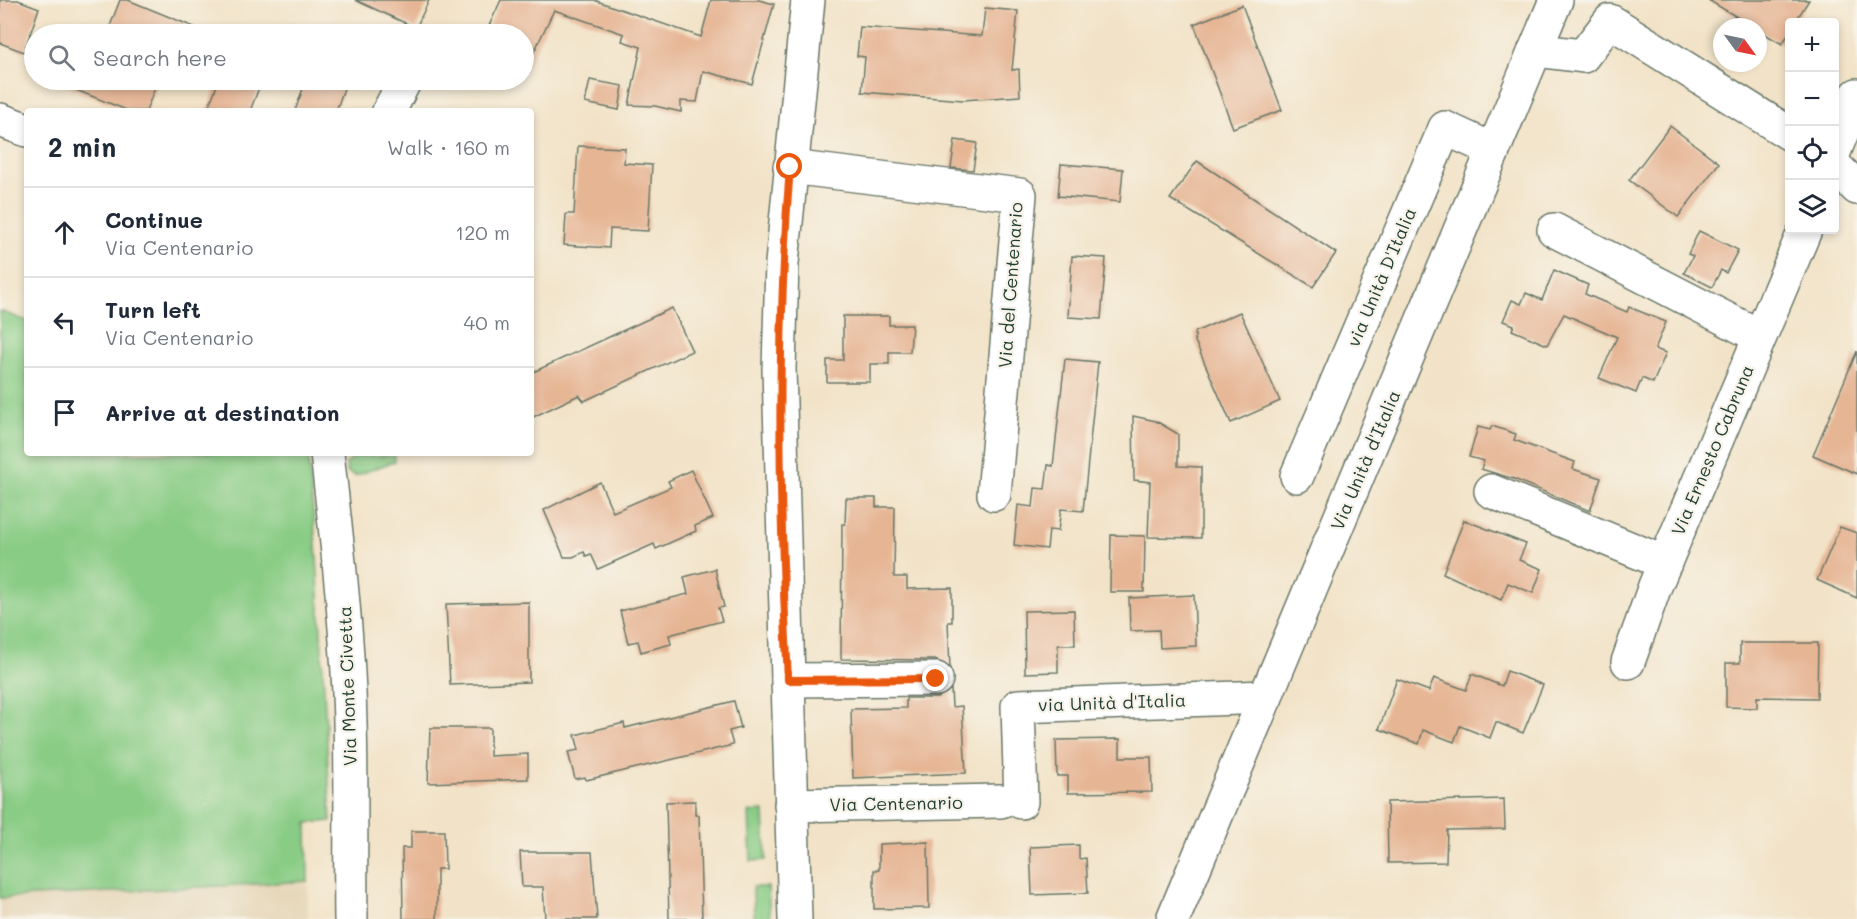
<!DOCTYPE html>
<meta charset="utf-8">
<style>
:root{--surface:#fff;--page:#f2f2f3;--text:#1f2937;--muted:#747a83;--line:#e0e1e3}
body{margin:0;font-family:Mali,sans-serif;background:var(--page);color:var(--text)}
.controls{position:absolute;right:18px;top:18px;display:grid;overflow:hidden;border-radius:6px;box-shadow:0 3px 9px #0003}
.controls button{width:54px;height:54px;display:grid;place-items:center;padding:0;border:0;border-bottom:2px solid var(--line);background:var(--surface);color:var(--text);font:30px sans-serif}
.compass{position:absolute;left:1713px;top:18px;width:54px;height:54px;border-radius:50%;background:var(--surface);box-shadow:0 3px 9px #0003;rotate:123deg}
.stop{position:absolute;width:18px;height:18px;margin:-14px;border:4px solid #ea580c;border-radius:50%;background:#fff}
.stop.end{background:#ea580c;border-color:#fff;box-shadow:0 2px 6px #0008}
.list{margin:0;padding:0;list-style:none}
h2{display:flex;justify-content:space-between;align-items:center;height:78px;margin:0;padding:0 24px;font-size:26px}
h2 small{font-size:20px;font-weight:400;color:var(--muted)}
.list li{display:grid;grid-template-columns:39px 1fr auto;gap:18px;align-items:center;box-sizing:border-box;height:90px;padding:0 24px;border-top:2px solid var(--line)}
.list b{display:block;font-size:22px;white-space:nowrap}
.list p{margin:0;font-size:20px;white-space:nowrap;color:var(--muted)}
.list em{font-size:20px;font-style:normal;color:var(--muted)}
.icon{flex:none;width:33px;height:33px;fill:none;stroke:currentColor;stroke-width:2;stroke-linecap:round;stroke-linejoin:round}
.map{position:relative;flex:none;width:1857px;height:919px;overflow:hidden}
.search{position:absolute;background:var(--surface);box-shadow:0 3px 9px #0003;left:24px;top:24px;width:510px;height:66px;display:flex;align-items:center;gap:15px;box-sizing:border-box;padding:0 21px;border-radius:33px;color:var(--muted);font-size:22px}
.panel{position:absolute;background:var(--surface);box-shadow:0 3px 9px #0003;left:24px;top:108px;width:510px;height:348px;border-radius:6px}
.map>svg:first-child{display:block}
</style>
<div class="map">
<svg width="1857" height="919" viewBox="0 0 1857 919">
<rect width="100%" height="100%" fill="#f7f3e8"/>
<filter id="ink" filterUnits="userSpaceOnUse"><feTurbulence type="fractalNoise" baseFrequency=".0167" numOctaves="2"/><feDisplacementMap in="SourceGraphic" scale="12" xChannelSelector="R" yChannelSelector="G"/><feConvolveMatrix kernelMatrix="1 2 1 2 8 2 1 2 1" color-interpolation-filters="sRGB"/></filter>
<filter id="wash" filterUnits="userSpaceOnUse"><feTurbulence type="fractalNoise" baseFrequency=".008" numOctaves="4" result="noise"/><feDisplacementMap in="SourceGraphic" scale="24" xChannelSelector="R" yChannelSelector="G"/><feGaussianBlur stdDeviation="1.35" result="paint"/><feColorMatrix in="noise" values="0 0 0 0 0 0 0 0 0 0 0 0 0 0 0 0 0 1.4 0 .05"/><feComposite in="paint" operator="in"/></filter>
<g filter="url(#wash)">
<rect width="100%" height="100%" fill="#f2e3c8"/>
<!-- built -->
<polygon fill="#e5d6b7" points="308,881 308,919 0,919 0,898"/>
<!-- green -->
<g fill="#89cc85" stroke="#54845c" stroke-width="1.5">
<polygon points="0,311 27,321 27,453 308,453 317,557 331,821 307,823 308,881 0,898"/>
<polygon points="356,456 395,456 395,461 355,476 347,472 346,464"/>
<polygon points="764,811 766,860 751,861 749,812"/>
<polygon points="753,887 768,887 770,919 754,919"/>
</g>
<g id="blocks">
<!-- building -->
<g fill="#e6b594">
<polygon points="0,0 18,0 39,8 24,52 0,43"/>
<polygon points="120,0 128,0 211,34 107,34"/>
<polygon points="355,0 429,0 416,28"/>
<polygon points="501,0 594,0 701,37 711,0 759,0 774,4 752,84 703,71 697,102 681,101 681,112 655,106 629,105 641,47 622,41 624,34 554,10 524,73 524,34 502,34 488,28"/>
<polygon points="1708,0 1809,0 1795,22 1790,22 1790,32 1782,44 1758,30 1758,27 1754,27"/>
<polygon points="1242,5 1282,110 1233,128 1194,24"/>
<polygon points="985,8 1018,11 1012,70 1019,69 1020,96 963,100 862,92 865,57 857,56 860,27 982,36"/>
<polygon points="51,80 158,80 146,111 129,111"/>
<polygon points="219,80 262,80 250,111 207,111"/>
<polygon points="306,80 347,80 336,111 295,111"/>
<polygon points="590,80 623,86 619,110 585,103"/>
<polygon points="1670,126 1719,163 1678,217 1629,180"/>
<polygon points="955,140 977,143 973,170 951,168"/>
<polygon points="578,146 625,148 624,163 652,165 648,231 610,229 609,248 564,245 566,214 574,214"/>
<polygon points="1197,161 1336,253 1313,287 1170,199"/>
<polygon points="1061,164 1123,169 1120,202 1058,196"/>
<polygon points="1699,231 1738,250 1726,273 1721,270 1712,287 1684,273 1693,256 1688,254"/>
<polygon points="1072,256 1106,258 1101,319 1068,317"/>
<polygon points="1554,270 1588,285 1585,294 1627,312 1629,307 1666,322 1655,349 1666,353 1653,383 1642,378 1636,393 1599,378 1617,337 1564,314 1547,345 1512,330 1514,325 1503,321 1512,300 1521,304 1526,293 1542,300"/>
<polygon points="672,308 692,351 584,401 579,395 531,418 531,373"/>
<polygon points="1240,312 1280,401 1231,423 1195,341 1195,332"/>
<polygon points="843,316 889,316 889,325 912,325 910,352 889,352 889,364 870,364 870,382 827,382 827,360 843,360"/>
<polygon points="1857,351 1857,474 1813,455"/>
<polygon points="1065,359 1098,362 1083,511 1061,509 1058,531 1049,530 1047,549 1014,545 1018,505 1033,507 1035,488 1045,489 1048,465 1053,466"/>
<polygon points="1133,416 1156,421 1178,434 1178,466 1201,467 1201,538 1148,537 1150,482 1134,480"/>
<polygon points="1492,426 1516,434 1514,440 1575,462 1573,469 1601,478 1590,511 1514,479 1481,469 1484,461 1469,457 1478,427 1490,430"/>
<polygon points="691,470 713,518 695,526 696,531 656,549 654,544 598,569 591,554 586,556 584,552 573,557 564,557 544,510 600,482 613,512 671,487 668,481"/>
<polygon points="846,498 876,498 876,507 895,507 894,577 907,577 907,589 952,588 952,622 948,622 950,668 936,660 841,659 842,524 845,524"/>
<polygon points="1464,520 1526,544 1519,560 1542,569 1533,593 1508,583 1501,600 1443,573"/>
<polygon points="1840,527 1857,533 1857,598 1817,580"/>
<polygon points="1111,535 1145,536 1144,592 1110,592"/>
<polygon points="715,569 724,607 718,608 722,621 669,635 671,644 641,652 638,641 628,643 620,611 688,594 684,577"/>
<polygon points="1194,595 1196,646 1160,648 1159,630 1130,631 1129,598"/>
<polygon points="529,602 529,682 450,685 446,604"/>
<polygon points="1074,610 1075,645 1058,645 1058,672 1025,673 1024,611"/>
<polygon points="1740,643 1818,643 1817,698 1757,697 1757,708 1726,707 1726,663 1740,663"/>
<polygon points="1507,671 1543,685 1523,733 1496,722 1490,738 1460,726 1454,742 1423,730 1419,744 1379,729 1397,679 1429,691 1434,678 1466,690 1472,674 1502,686"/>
<polygon points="951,689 952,707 962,706 966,773 853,778 851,709 906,708 906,698 937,698"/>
<polygon points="734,701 741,728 729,731 733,745 586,780 585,777 575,779 568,752 579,750 575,735 624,723 625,728"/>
<polygon points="430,728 490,728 490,756 528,754 528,779 428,783"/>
<polygon points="1120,739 1120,757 1151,757 1152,792 1068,793 1068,776 1057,776 1056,740"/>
<polygon points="1504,799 1505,829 1447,830 1446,862 1388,863 1387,802"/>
<polygon points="695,801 695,815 699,815 702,919 669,919 666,802"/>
<polygon points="411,831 444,831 445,869 437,869 437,919 403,919 402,848 411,848"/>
<polygon points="928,842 929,908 874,909 874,870 879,870 879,844"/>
<polygon points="1079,845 1079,859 1086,858 1088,893 1032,895 1030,847"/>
<polygon points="520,852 592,852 597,919 545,919 543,887 522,887"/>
</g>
</g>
</g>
<g filter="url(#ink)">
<use href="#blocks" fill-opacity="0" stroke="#697768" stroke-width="1.5"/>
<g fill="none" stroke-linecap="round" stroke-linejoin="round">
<!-- minor casing -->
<g stroke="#697768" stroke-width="36">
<g id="minor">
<polyline points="1535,50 1583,56 1610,21 1790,134"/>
<polyline points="389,111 405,80"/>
<polyline points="0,120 27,130"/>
<polyline points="1834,152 1857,95"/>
<polyline points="1834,165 1857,188"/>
<polyline points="790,167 1020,195 994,494"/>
<polyline points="1554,230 1759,336"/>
<path d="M327,453c10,90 21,179 23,269 2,66 0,131 1,197"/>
<polyline points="1297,476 1445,128 1493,150"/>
<polyline points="1491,491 1665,563"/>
<polyline points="1628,662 1655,586 1805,230"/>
<polyline points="788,680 936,679"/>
<polyline points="1021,802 1018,706 1266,697"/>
<polyline points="791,805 1001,801"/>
<polyline points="795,919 779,369 782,263 808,0"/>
<polyline points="1173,919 1556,0"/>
</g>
</g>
<!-- minor -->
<use href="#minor" stroke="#fff" stroke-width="33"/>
</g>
</g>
<g fill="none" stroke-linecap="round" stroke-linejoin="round" filter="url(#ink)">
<!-- route -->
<path stroke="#ea580c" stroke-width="8" d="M790,167c-14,171 -11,342 -2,513l148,-1"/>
</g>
<g text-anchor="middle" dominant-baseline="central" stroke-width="4.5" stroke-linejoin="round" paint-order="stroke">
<!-- street labels -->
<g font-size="18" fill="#1f3d34" stroke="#f7f3e8">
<text transform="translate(1381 277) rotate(-67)">via Unità D'Italia</text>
<text transform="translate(1010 285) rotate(-86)">Via del Centenario</text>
<text transform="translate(1712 450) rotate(-67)">Via Ernesto Cabruna</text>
<text transform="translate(1365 460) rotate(-67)">Via Unità d'Italia</text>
<text transform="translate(347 686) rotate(-92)">Via Monte Civetta</text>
<text transform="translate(1112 702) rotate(-2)">via Unità d'Italia</text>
<text transform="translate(896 803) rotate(-1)">Via Centenario</text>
</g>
</g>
</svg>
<div class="controls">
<button>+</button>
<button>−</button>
<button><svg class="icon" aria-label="locate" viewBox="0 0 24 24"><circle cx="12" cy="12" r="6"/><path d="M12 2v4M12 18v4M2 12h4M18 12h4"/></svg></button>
<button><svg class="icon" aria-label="layers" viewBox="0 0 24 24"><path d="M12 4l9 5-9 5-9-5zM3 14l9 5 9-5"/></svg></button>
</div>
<svg class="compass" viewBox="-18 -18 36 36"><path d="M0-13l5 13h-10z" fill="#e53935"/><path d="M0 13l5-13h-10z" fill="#747a83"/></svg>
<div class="stop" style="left:790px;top:167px"></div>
<div class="stop end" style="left:936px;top:679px"></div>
<div class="search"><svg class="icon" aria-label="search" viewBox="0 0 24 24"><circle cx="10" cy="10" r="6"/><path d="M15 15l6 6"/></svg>Search here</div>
<section class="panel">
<h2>2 min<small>Walk · 160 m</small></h2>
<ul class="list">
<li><svg class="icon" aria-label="ahead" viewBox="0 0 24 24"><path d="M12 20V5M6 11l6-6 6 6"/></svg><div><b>Continue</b><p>Via Centenario</p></div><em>120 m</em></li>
<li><svg class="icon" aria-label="left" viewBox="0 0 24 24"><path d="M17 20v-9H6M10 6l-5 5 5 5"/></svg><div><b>Turn left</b><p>Via Centenario</p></div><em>40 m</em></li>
<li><svg class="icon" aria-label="arrive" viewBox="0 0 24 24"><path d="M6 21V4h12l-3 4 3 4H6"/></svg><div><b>Arrive at destination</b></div></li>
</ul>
</section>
</div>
